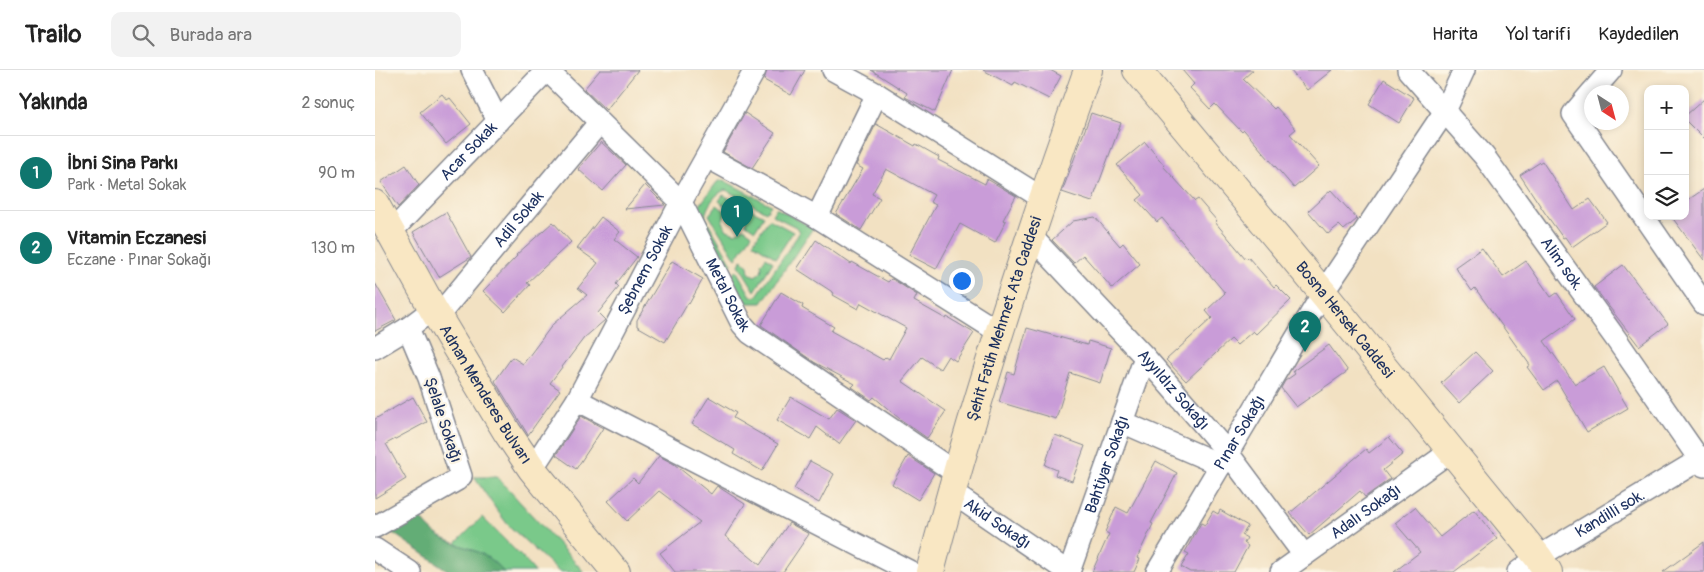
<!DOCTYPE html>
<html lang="tr">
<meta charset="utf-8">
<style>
:root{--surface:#fff;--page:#f2f2f2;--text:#222;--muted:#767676;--line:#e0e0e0;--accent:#0f766e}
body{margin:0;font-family:Pangolin,sans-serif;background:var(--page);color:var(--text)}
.controls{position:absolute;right:15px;top:15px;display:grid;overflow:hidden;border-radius:10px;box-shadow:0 2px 8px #0003}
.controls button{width:45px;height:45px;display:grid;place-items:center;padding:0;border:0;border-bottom:1px solid var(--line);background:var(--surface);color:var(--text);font:25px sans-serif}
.compass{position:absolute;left:1209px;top:15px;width:45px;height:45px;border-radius:50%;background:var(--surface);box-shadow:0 2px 8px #0003;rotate:144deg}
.you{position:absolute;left:586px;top:210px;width:18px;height:18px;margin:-12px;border:4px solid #fff;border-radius:50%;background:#1a73e8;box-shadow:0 0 0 8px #1a73e833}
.badge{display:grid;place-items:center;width:32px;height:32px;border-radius:50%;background:var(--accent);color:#fff;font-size:16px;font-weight:700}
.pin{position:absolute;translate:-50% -41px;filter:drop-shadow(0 1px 2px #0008)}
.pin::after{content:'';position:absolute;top:26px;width:18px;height:15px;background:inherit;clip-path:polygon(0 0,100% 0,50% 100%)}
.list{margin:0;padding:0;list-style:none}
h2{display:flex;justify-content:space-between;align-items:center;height:65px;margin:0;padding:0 20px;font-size:21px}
h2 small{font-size:16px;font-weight:400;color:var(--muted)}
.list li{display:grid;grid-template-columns:32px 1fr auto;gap:15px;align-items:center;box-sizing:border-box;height:75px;padding:0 20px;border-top:1px solid var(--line)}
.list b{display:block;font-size:19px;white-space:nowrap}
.list p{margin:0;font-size:16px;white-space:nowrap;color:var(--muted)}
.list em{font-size:16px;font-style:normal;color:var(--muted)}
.icon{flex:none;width:28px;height:28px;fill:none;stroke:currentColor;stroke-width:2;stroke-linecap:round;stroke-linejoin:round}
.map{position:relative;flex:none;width:1329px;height:502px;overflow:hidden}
header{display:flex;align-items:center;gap:30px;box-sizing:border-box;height:70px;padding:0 25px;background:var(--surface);border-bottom:1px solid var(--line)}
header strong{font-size:24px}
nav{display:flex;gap:28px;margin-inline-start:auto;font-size:18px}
.search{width:350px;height:45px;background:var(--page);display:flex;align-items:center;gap:12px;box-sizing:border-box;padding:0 18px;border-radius:10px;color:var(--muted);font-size:19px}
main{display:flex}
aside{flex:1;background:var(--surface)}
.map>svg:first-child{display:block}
</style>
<header>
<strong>Trailo</strong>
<div class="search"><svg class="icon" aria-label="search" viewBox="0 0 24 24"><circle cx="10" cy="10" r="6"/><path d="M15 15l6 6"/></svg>Burada ara</div>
<nav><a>Harita</a><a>Yol tarifi</a><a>Kaydedilen</a></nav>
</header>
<main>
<aside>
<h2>Yakında<small>2 sonuç</small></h2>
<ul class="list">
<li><span class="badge">1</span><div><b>İbni Sina Parkı</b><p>Park · Metal Sokak</p></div><em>90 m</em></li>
<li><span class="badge">2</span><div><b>Vitamin Eczanesi</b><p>Eczane · Pınar Sokağı</p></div><em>130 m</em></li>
</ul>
</aside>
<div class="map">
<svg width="1329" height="502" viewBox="0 0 1329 502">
<rect width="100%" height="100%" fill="#fcf5e5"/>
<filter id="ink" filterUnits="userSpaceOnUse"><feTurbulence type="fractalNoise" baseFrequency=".02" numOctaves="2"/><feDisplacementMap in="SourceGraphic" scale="10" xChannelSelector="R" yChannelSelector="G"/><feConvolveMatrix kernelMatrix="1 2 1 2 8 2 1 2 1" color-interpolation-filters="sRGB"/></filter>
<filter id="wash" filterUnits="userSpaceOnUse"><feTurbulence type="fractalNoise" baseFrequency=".0096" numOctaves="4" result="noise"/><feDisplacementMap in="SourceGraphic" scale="20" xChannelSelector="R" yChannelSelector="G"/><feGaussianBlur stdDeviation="1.12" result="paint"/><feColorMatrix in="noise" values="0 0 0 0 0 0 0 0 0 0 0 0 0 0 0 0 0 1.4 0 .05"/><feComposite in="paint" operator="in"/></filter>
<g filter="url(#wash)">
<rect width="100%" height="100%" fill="#f2e1c2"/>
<!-- green -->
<g fill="#7ac98a" stroke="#4a7c74">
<path d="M348,110l48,25 -5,7 -40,-22c-10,2 -20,17 -21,27l27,47 -5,7 -30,-51v-11l20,-27z"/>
<path d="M348,125l41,21 -9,14 -9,-6c1,-11 -6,-18 -17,-14l-10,-9z"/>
<polygon points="342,135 351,142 347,152 352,160 360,163 369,158 377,164 361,189 334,145"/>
<polygon points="401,138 438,158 387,233 372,233 356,207 361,200 376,226 381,227 423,165 424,162 421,157 397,145"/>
<polygon points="394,149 418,162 401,188 378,173"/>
<polygon points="391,187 398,192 380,221 364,195 367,189 373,196 374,203 380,206 386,202 387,197 386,194"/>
<polygon points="99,407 122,407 209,502 184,502 133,455 121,439"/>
<path d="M107,447l42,42 11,13h-31c-14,-14 -30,-23 -49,-28z"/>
</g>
<!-- forest -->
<path fill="#63ad76" stroke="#3f6e6a" d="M42,441c17,31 35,29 63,42 9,4 17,12 24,19h-54l-63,-43z"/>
<g id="blocks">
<!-- building -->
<g fill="#c99cd8">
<polygon points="225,0 263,0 231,40 209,19"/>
<polygon points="392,0 430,0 416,25 389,10"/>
<polygon points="496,0 578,0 560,42 530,27 532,23"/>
<polygon points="608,0 675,0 686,6 674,29 640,12 638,16"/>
<polygon points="807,0 878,0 868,9 899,39 901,37 921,59 915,64 944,96 919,118 869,60 867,62 840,34 835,39 815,18 819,14"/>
<polygon points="915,0 957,0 932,20"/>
<polygon points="1009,9 1039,28 1024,53 994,34"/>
<polygon points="67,24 72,30 75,28 96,54 71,74 45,42"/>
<polygon points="1329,29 1329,69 1310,50 1310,46"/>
<polygon points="370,43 400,63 377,98 348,82"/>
<polygon points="716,43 746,53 717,132 687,122"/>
<polygon points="501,54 540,76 541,74 564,87 563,90 610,114 612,109 641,126 628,150 631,151 620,173 585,154 561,199 534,185 561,135 555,132 559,125 511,99 497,124 505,128 486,160 461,144 488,99 481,95"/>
<polygon points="226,72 251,95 228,121 203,99"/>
<polygon points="770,72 789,95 788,96 820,131 823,129 842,151 840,152 871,189 873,187 899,217 901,215 916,230 881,264 878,261 862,275 856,269 811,311 791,290 837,248 831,241 850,223 787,148 782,152 762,130 768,125 742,95"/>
<polygon points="1167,91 1199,140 1215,129 1232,152 1197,177 1190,167 1188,168 1170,143 1145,105"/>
<polygon points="31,95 44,115 23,137 6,112"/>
<polygon points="270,115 290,135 250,139"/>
<polygon points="1329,119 1329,190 1296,146 1310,146 1310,132"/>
<polygon points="956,120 982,149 969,160 964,155 953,164 933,141"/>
<polygon points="71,142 96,187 64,207 38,162"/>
<polygon points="226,147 245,162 239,169 262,187 241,214 244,217 223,243 230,250 209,268 175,313 185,320 153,365 120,311 137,287 148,294 178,254 212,225 203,218 223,193 202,178"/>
<polygon points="720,147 745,176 748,173 765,194 737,218 708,185 699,193 677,170 698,151"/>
<polygon points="178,152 196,172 152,213 155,215 130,242 108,221 142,186 141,185"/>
<polygon points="441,170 476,194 477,192 513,212 516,209 519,210 542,225 539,231 571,249 572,247 599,263 581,291 573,286 565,299 547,287 527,311 571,341 552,368 525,349 499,327 496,330 477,317 480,314 439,292 386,255 406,222 428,235 427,238 459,257 456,261 508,290 511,287 514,289 531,258 486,233 483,239 458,225 459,223 422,199"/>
<polygon points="1107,178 1128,207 1151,191 1176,227 1182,223 1200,249 1169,271 1200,314 1229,297 1253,338 1212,362 1182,311 1169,320 1152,297 1155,295 1100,218 1097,221 1080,197"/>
<polygon points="297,191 328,209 314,234 313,233 290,272 262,256 262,250"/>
<polygon points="1248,195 1293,254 1264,276 1219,217"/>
<polygon points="0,213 21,250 0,261"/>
<polygon points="652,258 712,275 713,271 736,278 725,313 695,303 681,349 624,332 633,302 639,304"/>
<polygon points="954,275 973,301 921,337 906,318 910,311 920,304 918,301"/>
<polygon points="1100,282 1118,301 1084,333 1066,313"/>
<polygon points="38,327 52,352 11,374 31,409 0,428 0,349"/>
<polygon points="334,327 361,343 358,348 403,374 387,401 358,384 360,380 317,354"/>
<polygon points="416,327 454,349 462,338 481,350 464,374 442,357 435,369 402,350"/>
<polygon points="206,346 228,358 201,399 181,385"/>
<polygon points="680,365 710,376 697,411 680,405 682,400 670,395"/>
<polygon points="1014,367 1028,384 1008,400 1015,409 990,427 985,421 934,465 915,443 991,379 994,383"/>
<polygon points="284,386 299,394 336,424 342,416 370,434 350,466 385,495 414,453 434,464 408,502 300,502 285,483 325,452 284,421 252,451 233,431 258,408 263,413"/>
<polygon points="533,386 559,403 543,430 517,414"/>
<polygon points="435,391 459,404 444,433 419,419"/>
<polygon points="781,391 802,403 776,453 778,454 762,488 765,489 759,502 717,502 734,464 730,462 741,437 753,443"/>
<polygon points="1040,437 1065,467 1099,440 1122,469 1079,502 1019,502 1045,482 1020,453"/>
<polygon points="845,440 873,456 867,465 872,468 869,473 873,476 859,502 815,502 806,497 814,484 810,482 826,453 830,455 838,441 843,444"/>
<polygon points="1329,472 1329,502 1288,502"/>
</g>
</g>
</g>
<g filter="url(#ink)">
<use href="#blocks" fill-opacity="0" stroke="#868890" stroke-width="1"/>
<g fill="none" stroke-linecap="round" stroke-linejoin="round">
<!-- minor casing -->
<g stroke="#868890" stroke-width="24">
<g id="minor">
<polyline points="97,0 123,51"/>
<path id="s1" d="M172,0l134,132 61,122 8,9 206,140"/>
<polyline points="458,0 502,24 667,128"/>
<path id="s2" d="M1033,0l76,86 132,183 88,127"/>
<polyline points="1217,22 1236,0"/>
<polyline points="1216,23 1198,44 1329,234"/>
<polyline points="332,87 442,147 624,262"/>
<polyline points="442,147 502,24"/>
<path id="s3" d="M16,162l156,-162"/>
<path id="s4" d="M655,165l115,122 83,96 76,102"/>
<path id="s5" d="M63,246l161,-193"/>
<polyline points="0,278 33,258 58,239"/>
<polyline points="202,330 536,502"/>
<polyline points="747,352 846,395"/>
<path id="s6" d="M157,399l45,-69 104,-198 74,-132"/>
<path id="s7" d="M576,422l117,80"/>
<polyline points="0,457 82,410 86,406 54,308 33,258"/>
<polyline points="0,479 35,502"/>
<path id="s8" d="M694,502l76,-215"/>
<path id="s9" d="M782,502l166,-279 122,-182 19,-41"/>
<path id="s10" d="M906,502l170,-121"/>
<path id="s11" d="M1143,502l20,-15 166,-100"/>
</g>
</g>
<!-- secondary casing -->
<g stroke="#868890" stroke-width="30">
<g id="secondary">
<path id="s12" d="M762,0l186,223 215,264 10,15"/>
<path id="s13" d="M0,134l58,105 74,123 25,37 84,103"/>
<path id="s14" d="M555,502c44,-170 99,-337 158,-502"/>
</g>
</g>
<!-- minor -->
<use href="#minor" stroke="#fff" stroke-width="21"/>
<!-- secondary -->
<use href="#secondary" stroke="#f9e7c3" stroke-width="28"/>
</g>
</g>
<g text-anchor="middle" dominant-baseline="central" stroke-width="4.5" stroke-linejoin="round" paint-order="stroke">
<!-- street labels -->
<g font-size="16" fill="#1b2f5e" stroke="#fcf5e5">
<text stroke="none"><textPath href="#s3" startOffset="112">Acar Sokak</textPath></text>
<text stroke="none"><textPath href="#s5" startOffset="126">Adil Sokak</textPath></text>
<text stroke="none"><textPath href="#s2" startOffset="248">Alim sok.</textPath></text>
<text stroke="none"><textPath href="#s6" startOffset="229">Şebnem Sokak</textPath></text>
<text stroke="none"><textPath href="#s1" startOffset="292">Metal Sokak</textPath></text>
<text stroke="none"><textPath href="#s14" startOffset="264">Şehit Fatih Mehmet Ata Caddesi</textPath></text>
<text stroke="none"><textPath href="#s12" startOffset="325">Bosna Hersek Caddesi</textPath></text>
<text stroke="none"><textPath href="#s4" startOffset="211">Ayyıldız Sokağı</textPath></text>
<text stroke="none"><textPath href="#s13" startOffset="220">Adnan Menderes Bulvarı</textPath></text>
<text transform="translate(68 350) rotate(72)">Şelale Sokağı</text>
<text stroke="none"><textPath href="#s9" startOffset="162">Pınar Sokağı</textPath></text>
<text stroke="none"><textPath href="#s8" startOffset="114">Bahtiyar Sokağı</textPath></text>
<text stroke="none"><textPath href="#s10" startOffset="104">Adalı Sokağı</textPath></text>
<text stroke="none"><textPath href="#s11" startOffset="109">Kandilli sok.</textPath></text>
<text stroke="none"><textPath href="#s7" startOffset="56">Akid Sokağı</textPath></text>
</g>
</g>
</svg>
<div class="controls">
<button>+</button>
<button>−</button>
<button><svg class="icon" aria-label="layers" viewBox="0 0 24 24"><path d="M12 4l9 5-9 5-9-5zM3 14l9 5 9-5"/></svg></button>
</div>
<svg class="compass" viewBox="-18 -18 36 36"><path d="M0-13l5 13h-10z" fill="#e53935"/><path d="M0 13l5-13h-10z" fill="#767676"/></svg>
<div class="you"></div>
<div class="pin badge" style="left:362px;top:167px">1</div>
<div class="pin badge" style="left:930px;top:282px">2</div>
</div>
</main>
